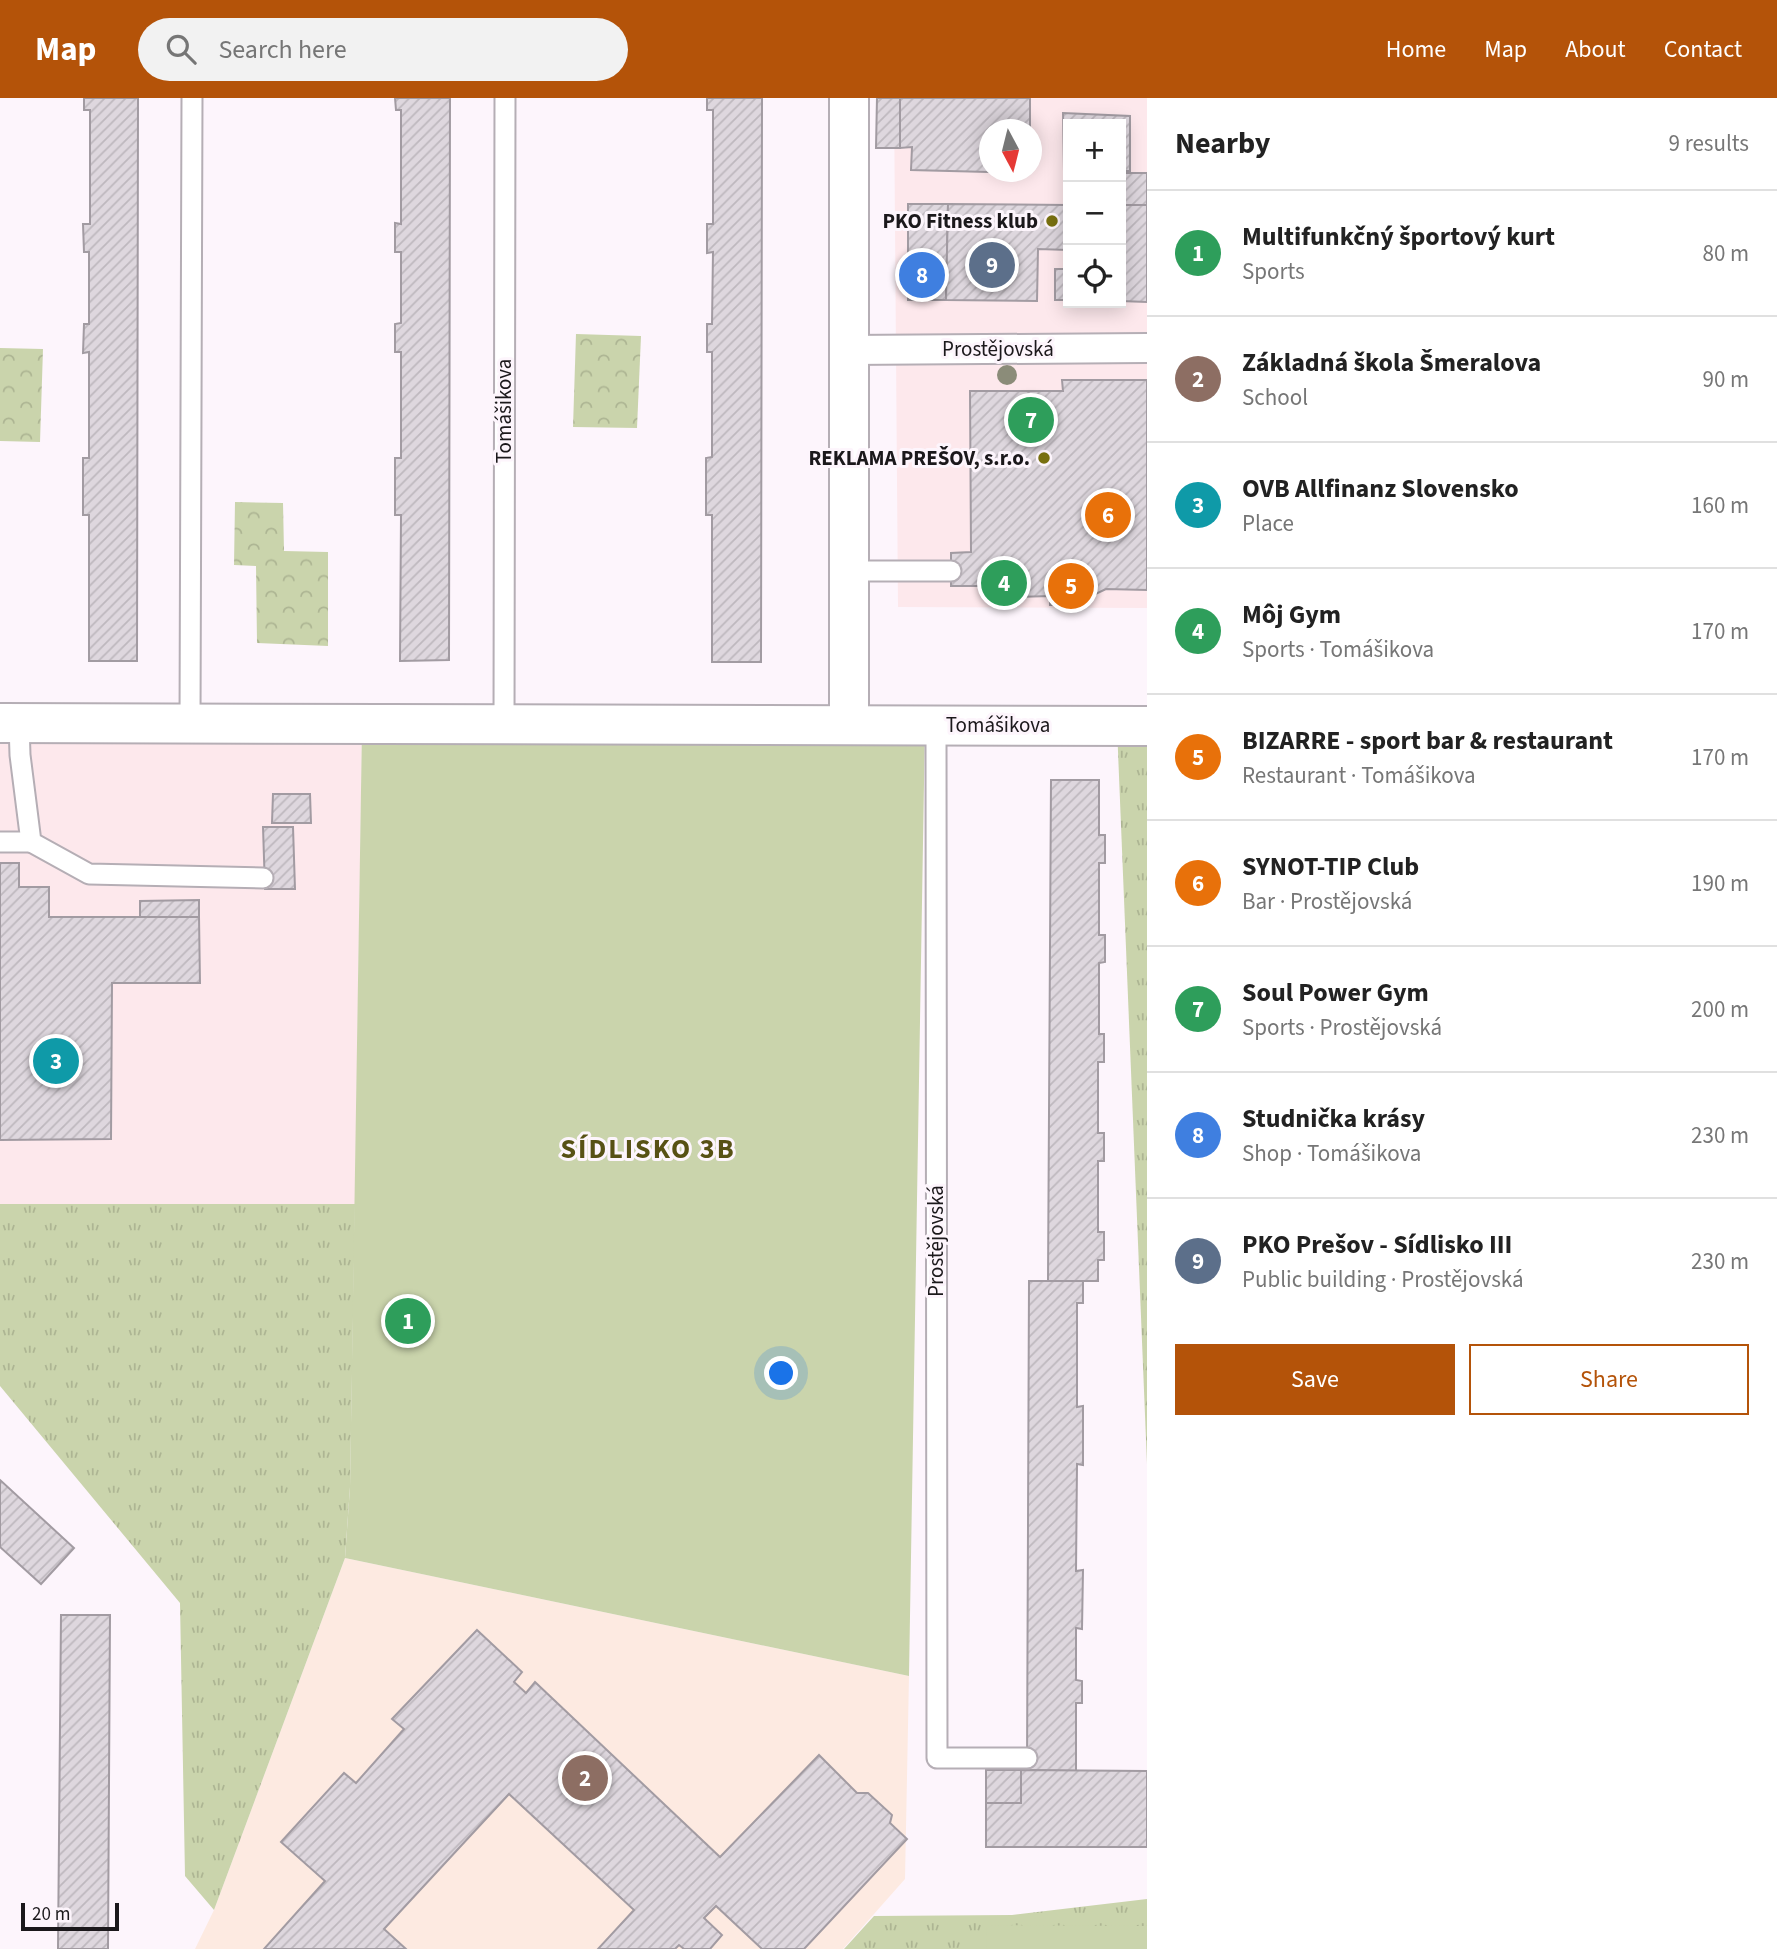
<!DOCTYPE html>
<meta charset="utf-8">
<style>
:root{--surface:#fff;--page:#f2f2f2;--text:#222;--muted:#767676;--line:#e0e0e0;--accent:#b45309}
body{margin:0;font-family:"Source Sans 3",sans-serif;background:var(--page);color:var(--text)}
.controls{position:absolute;right:21px;top:21px;display:grid;overflow:hidden;border-radius:0px;box-shadow:0 4px 18px #0003}
.controls button{width:63px;height:63px;display:grid;place-items:center;padding:0;border:0;border-bottom:2px solid var(--line);background:var(--surface);color:var(--text);font:35px sans-serif}
.compass{position:absolute;left:979px;top:21px;width:63px;height:63px;border-radius:50%;background:var(--surface);box-shadow:0 4px 18px #0003;rotate:173deg}
.scale{position:absolute;left:21px;bottom:18px;width:98px;box-sizing:border-box;padding-left:7px;border:4px solid #1b181b;border-top:0;font-size:19px;line-height:24px;white-space:nowrap;color:#1b181b;-webkit-text-stroke:5px #fdf5fc;paint-order:stroke}
.you{position:absolute;left:782px;top:1276px;width:24px;height:24px;margin:-18px;border:5px solid #fff;border-radius:50%;background:#1a73e8;box-shadow:0 0 0 10px #1a73e833}
.badge{display:grid;place-items:center;width:46px;height:46px;border-radius:50%;background:var(--accent);color:#fff;font-size:23px;font-weight:700}
.pin{position:absolute;translate:-50% -50%;border:4px solid #fff;box-shadow:0 2px 7px #0006}
.list{margin:0;padding:0;list-style:none}
h2{display:flex;justify-content:space-between;align-items:center;height:91px;margin:0;padding:0 28px;font-size:30px}
h2 small{font-size:23px;font-weight:400;color:var(--muted)}
.list li{display:grid;grid-template-columns:46px 1fr auto;gap:21px;align-items:center;box-sizing:border-box;height:126px;padding:0 28px;border-top:2px solid var(--line)}
.list b{display:block;font-size:26px;white-space:nowrap}
.list p{margin:0;font-size:23px;white-space:nowrap;color:var(--muted)}
.list em{font-size:23px;font-style:normal;color:var(--muted)}
.actions{display:flex;gap:14px;padding:21px 28px}
.actions a{flex:1;padding:16px 0;border:2px solid var(--accent);border-radius:0px;text-align:center;font-size:24px;color:var(--accent)}
.actions .main{background:var(--accent);color:#fff}
.icon{flex:none;width:38px;height:38px;fill:none;stroke:currentColor;stroke-width:2;stroke-linecap:round;stroke-linejoin:round}
.map{position:relative;flex:none;width:1147px;height:1851px;overflow:hidden}
header{display:flex;align-items:center;gap:42px;box-sizing:border-box;height:98px;padding:0 35px;background:var(--accent);color:#fff}
header strong{font-size:33px}
nav{display:flex;gap:38px;margin-inline-start:auto;font-size:24px}
.search{width:490px;height:63px;background:var(--page);display:flex;align-items:center;gap:18px;box-sizing:border-box;padding:0 24px;border-radius:38px;color:var(--muted);font-size:26px}
main{display:flex}
aside{flex:1;background:var(--surface)}
.map>svg:first-child{display:block}
</style>
<header>
<strong>Map</strong>
<div class="search"><svg class="icon" aria-label="search" viewBox="0 0 24 24"><circle cx="10" cy="10" r="6"/><path d="M15 15l6 6"/></svg>Search here</div>
<nav><a>Home</a><a>Map</a><a>About</a><a>Contact</a></nav>
</header>
<main>
<div class="map">
<svg width="1147" height="1851" viewBox="0 0 1147 1851">
<defs>
<pattern id="grass-tufts" width="24" height="20" patternUnits="userSpaceOnUse" patternTransform="scale(1.75)"><rect width="24" height="20" fill="#cad4ac"/><path d="M3 7l-1-3M5 7V3M7 7l1-3M15 17l-1-3M17 17v-4M19 17l1-3" fill="none" stroke="#adb593"/></pattern>
<pattern id="park-crowns" width="20" height="18" patternUnits="userSpaceOnUse" patternTransform="scale(1.75)"><rect width="20" height="18" fill="#cad4ac"/><path d="M2 6a3 3 0 1 1 6 0M12 15a3 3 0 1 1 6 0" fill="none" stroke="#adb593"/></pattern>
<pattern id="building-hatch" width="6" height="6" patternUnits="userSpaceOnUse" patternTransform="scale(1.75)"><rect width="6" height="6" fill="#ded7de"/><path d="M-1 1l2-2M0 6l6-6M5 7l2-2" fill="none" stroke="#beb8be"/></pattern>
</defs>
<rect width="100%" height="100%" fill="#fdf5fc"/>
<!-- commercial -->
<g fill="#fde8ec" fill-rule="evenodd">
<path d="M894,0h253v510l-249,-1zM1068,26h53v179h-53zM990,32h42v42h-42z"/>
<polygon points="362,629 355,1106 0,1106 0,633"/>
</g>
<!-- education -->
<polygon fill="#fdeae1" points="345,1460 909,1578 905,1781 843,1851 195,1851 214,1812"/>
<!-- grass -->
<g fill="url(#grass-tufts)">
<polygon points="1147,628 1147,1366 1117,629"/>
<polygon points="0,1106 355,1106 350,1389 345,1460 214,1812 185,1778 180,1505 0,1288"/>
<polygon points="1147,1801 1147,1851 844,1851 874,1818 1012,1817"/>
</g>
<!-- park -->
<g fill="url(#park-crowns)">
<polygon points="576,236 641,238 637,330 573,329"/>
<polygon points="0,250 43,251 40,344 0,343"/>
<polygon points="235,404 283,405 284,453 328,454 328,548 257,545 256,468 234,467"/>
</g>
<!-- garden -->
<g fill="#cad4ac">
<polygon points="925,626 909,1578 345,1460 350,1389 362,629"/>
<polygon points="987,1827 1147,1828 1147,1851 986,1851"/>
</g>
<!-- building -->
<g fill="url(#building-hatch)" stroke="#a29ba2" stroke-width="2">
<polygon points="84,0 138,0 137,563 89,563 89,417 83,417 83,360 89,360 89,254 83,255 84,226 89,226 89,154 84,154 83,126 90,126 90,12 84,12"/>
<polygon points="395,0 450,0 449,562 400,563 401,417 395,417 395,360 401,360 401,254 395,254 395,226 401,225 401,154 395,154 395,125 401,126 401,12 396,12"/>
<polygon points="707,0 762,0 761,564 712,564 712,417 706,417 706,360 712,359 712,254 707,254 707,226 712,226 713,154 707,155 707,126 713,126 713,12 707,12"/>
<polygon points="877,0 900,0 900,50 876,50"/>
<polygon points="900,0 1030,0 1030,32 990,32 990,74 1030,75 911,72 912,49 900,50"/>
<polygon points="1063,15 1130,18 1130,73 1121,73 1121,26 1068,26 1068,73 1064,73"/>
<polygon points="1064,73 1068,74 1068,94 1064,94"/>
<polygon points="1121,75 1147,75 1147,107 1122,107"/>
<polygon points="908,106 948,106 946,202 908,202"/>
<polygon points="948,106 1068,107 1068,152 1038,151 1037,203 946,202"/>
<rect x="1121" y="107" width="3" height="45"/>
<polygon points="1124,107 1147,107 1147,204 1121,203"/>
<rect x="1055" y="171" width="13" height="31"/>
<polygon points="1062,282 1147,282 1147,492 1106,491 1072,507 1050,507 1050,498 1013,499 993,488 951,488 951,455 971,454 970,293 1063,293"/>
<polygon points="1051,682 1099,682 1099,737 1105,737 1105,765 1099,765 1099,837 1105,837 1105,864 1099,865 1099,936 1104,936 1104,964 1098,964 1098,1035 1104,1035 1104,1063 1098,1063 1098,1134 1104,1134 1104,1162 1098,1162 1098,1183 1048,1183"/>
<polygon points="273,696 310,696 311,725 272,725"/>
<polygon points="263,729 293,729 295,791 265,791"/>
<polygon points="0,765 19,765 19,789 49,789 49,819 199,819 200,885 112,885 111,1041 0,1042"/>
<polygon points="199,802 199,819 140,819 140,803"/>
<polygon points="1029,1183 1083,1183 1083,1205 1077,1205 1077,1309 1083,1308 1083,1367 1077,1366 1076,1473 1083,1472 1082,1531 1076,1530 1076,1582 1082,1583 1082,1605 1076,1605 1076,1673 1027,1672"/>
<polygon points="0,1382 74,1450 41,1486 0,1449"/>
<polygon points="61,1517 110,1517 108,1851 58,1851"/>
<polygon points="477,1532 522,1574 514,1584 526,1595 535,1584 720,1759 819,1657 857,1695 868,1695 892,1717 890,1725 907,1741 804,1851 762,1851 716,1808 704,1820 722,1837 710,1851 684,1851 679,1847 675,1851 598,1851 634,1812 509,1696 384,1831 406,1851 264,1851 325,1783 281,1744 344,1675 356,1685 404,1631 392,1621"/>
<rect x="986" y="1672" width="35" height="33"/>
<polygon points="1021,1672 1147,1673 1147,1749 986,1749 986,1705 1021,1705"/>
</g>
<g fill="none" stroke-linecap="round" stroke-linejoin="round">
<!-- service casing -->
<g stroke="#b5aeb5" stroke-width="23">
<g id="service">
<polyline points="850,473 951,473"/>
<polyline points="19,625 20,657 31,744 89,776 263,780"/>
<polyline points="190,625 192,0"/>
<polyline points="504,626 505,0"/>
<polyline points="936,626 937,1660 1027,1660"/>
<polyline points="0,744 31,744"/>
</g>
</g>
<!-- pedestrian casing -->
<g stroke="#b5aeb5" stroke-width="32">
<polyline id="pedestrian" points="849,252 1147,250"/>
</g>
<!-- minor casing -->
<g stroke="#b5aeb5" stroke-width="42">
<g id="minor">
<polyline points="849,0 849,626"/>
<polyline points="0,625 1147,628"/>
</g>
</g>
<!-- service -->
<use href="#service" stroke="#fff" stroke-width="19"/>
<!-- pedestrian -->
<use href="#pedestrian" stroke="#fff" stroke-width="28"/>
<!-- minor -->
<use href="#minor" stroke="#fff" stroke-width="38"/>
</g>
<!-- trees -->
<circle fill="#8b8c79" cx="1007" cy="277" r="10"/>
<!-- markers -->
<g fill="#787010" stroke="#fdf5fc" stroke-width="2.5">
<circle cx="1052" cy="123" r="7"/>
<circle cx="1044" cy="360" r="7"/>
</g>
<g text-anchor="middle" dominant-baseline="central" stroke-width="6" stroke-linejoin="round" paint-order="stroke">
<!-- poi labels -->
<g font-size="21" font-weight="bold" fill="#1b181b" stroke="#fdf5fc" text-anchor="end">
<text x="1038" y="123">PKO Fitness klub</text>
<text x="1030" y="360">REKLAMA PREŠOV, s.r.o.</text>
</g>
<!-- street labels -->
<g font-size="21" fill="#1b181b" stroke="#fdf5fc">
<text x="998" y="251">Prostějovská</text>
<text transform="translate(504 313) rotate(-90)">Tomášikova</text>
<text x="998" y="627">Tomášikova</text>
<text transform="translate(936 1143) rotate(-90)">Prostějovská</text>
</g>
<!-- district labels -->
<g font-size="28" font-weight="bold" letter-spacing="2" fill="#575114" stroke="#fdf5fc">
<text x="648" y="1051">SÍDLISKO 3B</text>
</g>
</g>
</svg>
<div class="controls">
<button>+</button>
<button>−</button>
<button><svg class="icon" aria-label="locate" viewBox="0 0 24 24"><circle cx="12" cy="12" r="6"/><path d="M12 2v4M12 18v4M2 12h4M18 12h4"/></svg></button>
</div>
<svg class="compass" viewBox="-18 -18 36 36"><path d="M0-13l5 13h-10z" fill="#e53935"/><path d="M0 13l5-13h-10z" fill="#767676"/></svg>
<div class="scale">20 m</div>
<div class="you"></div>
<div class="pin badge" style="left:408px;top:1223px;background:#2e9e5b">1</div>
<div class="pin badge" style="left:585px;top:1680px;background:#8d6e63">2</div>
<div class="pin badge" style="left:56px;top:963px;background:#0f9aa8">3</div>
<div class="pin badge" style="left:1004px;top:485px;background:#2e9e5b">4</div>
<div class="pin badge" style="left:1071px;top:488px;background:#e8710a">5</div>
<div class="pin badge" style="left:1108px;top:417px;background:#e8710a">6</div>
<div class="pin badge" style="left:1031px;top:322px;background:#2e9e5b">7</div>
<div class="pin badge" style="left:922px;top:177px;background:#3f7fe0">8</div>
<div class="pin badge" style="left:992px;top:167px;background:#5c6f8a">9</div>
</div>
<aside>
<h2>Nearby<small>9 results</small></h2>
<ul class="list">
<li><span class="badge" style="background:#2e9e5b">1</span><div><b>Multifunkčný športový kurt</b><p>Sports</p></div><em>80 m</em></li>
<li><span class="badge" style="background:#8d6e63">2</span><div><b>Základná škola Šmeralova</b><p>School</p></div><em>90 m</em></li>
<li><span class="badge" style="background:#0f9aa8">3</span><div><b>OVB Allfinanz Slovensko</b><p>Place</p></div><em>160 m</em></li>
<li><span class="badge" style="background:#2e9e5b">4</span><div><b>Môj Gym</b><p>Sports · Tomášikova</p></div><em>170 m</em></li>
<li><span class="badge" style="background:#e8710a">5</span><div><b>BIZARRE - sport bar &amp; restaurant</b><p>Restaurant · Tomášikova</p></div><em>170 m</em></li>
<li><span class="badge" style="background:#e8710a">6</span><div><b>SYNOT-TIP Club</b><p>Bar · Prostějovská</p></div><em>190 m</em></li>
<li><span class="badge" style="background:#2e9e5b">7</span><div><b>Soul Power Gym</b><p>Sports · Prostějovská</p></div><em>200 m</em></li>
<li><span class="badge" style="background:#3f7fe0">8</span><div><b>Studnička krásy</b><p>Shop · Tomášikova</p></div><em>230 m</em></li>
<li><span class="badge" style="background:#5c6f8a">9</span><div><b>PKO Prešov - Sídlisko III</b><p>Public building · Prostějovská</p></div><em>230 m</em></li>
</ul>
<div class="actions"><a class="main">Save</a><a>Share</a></div>
</aside>
</main>
